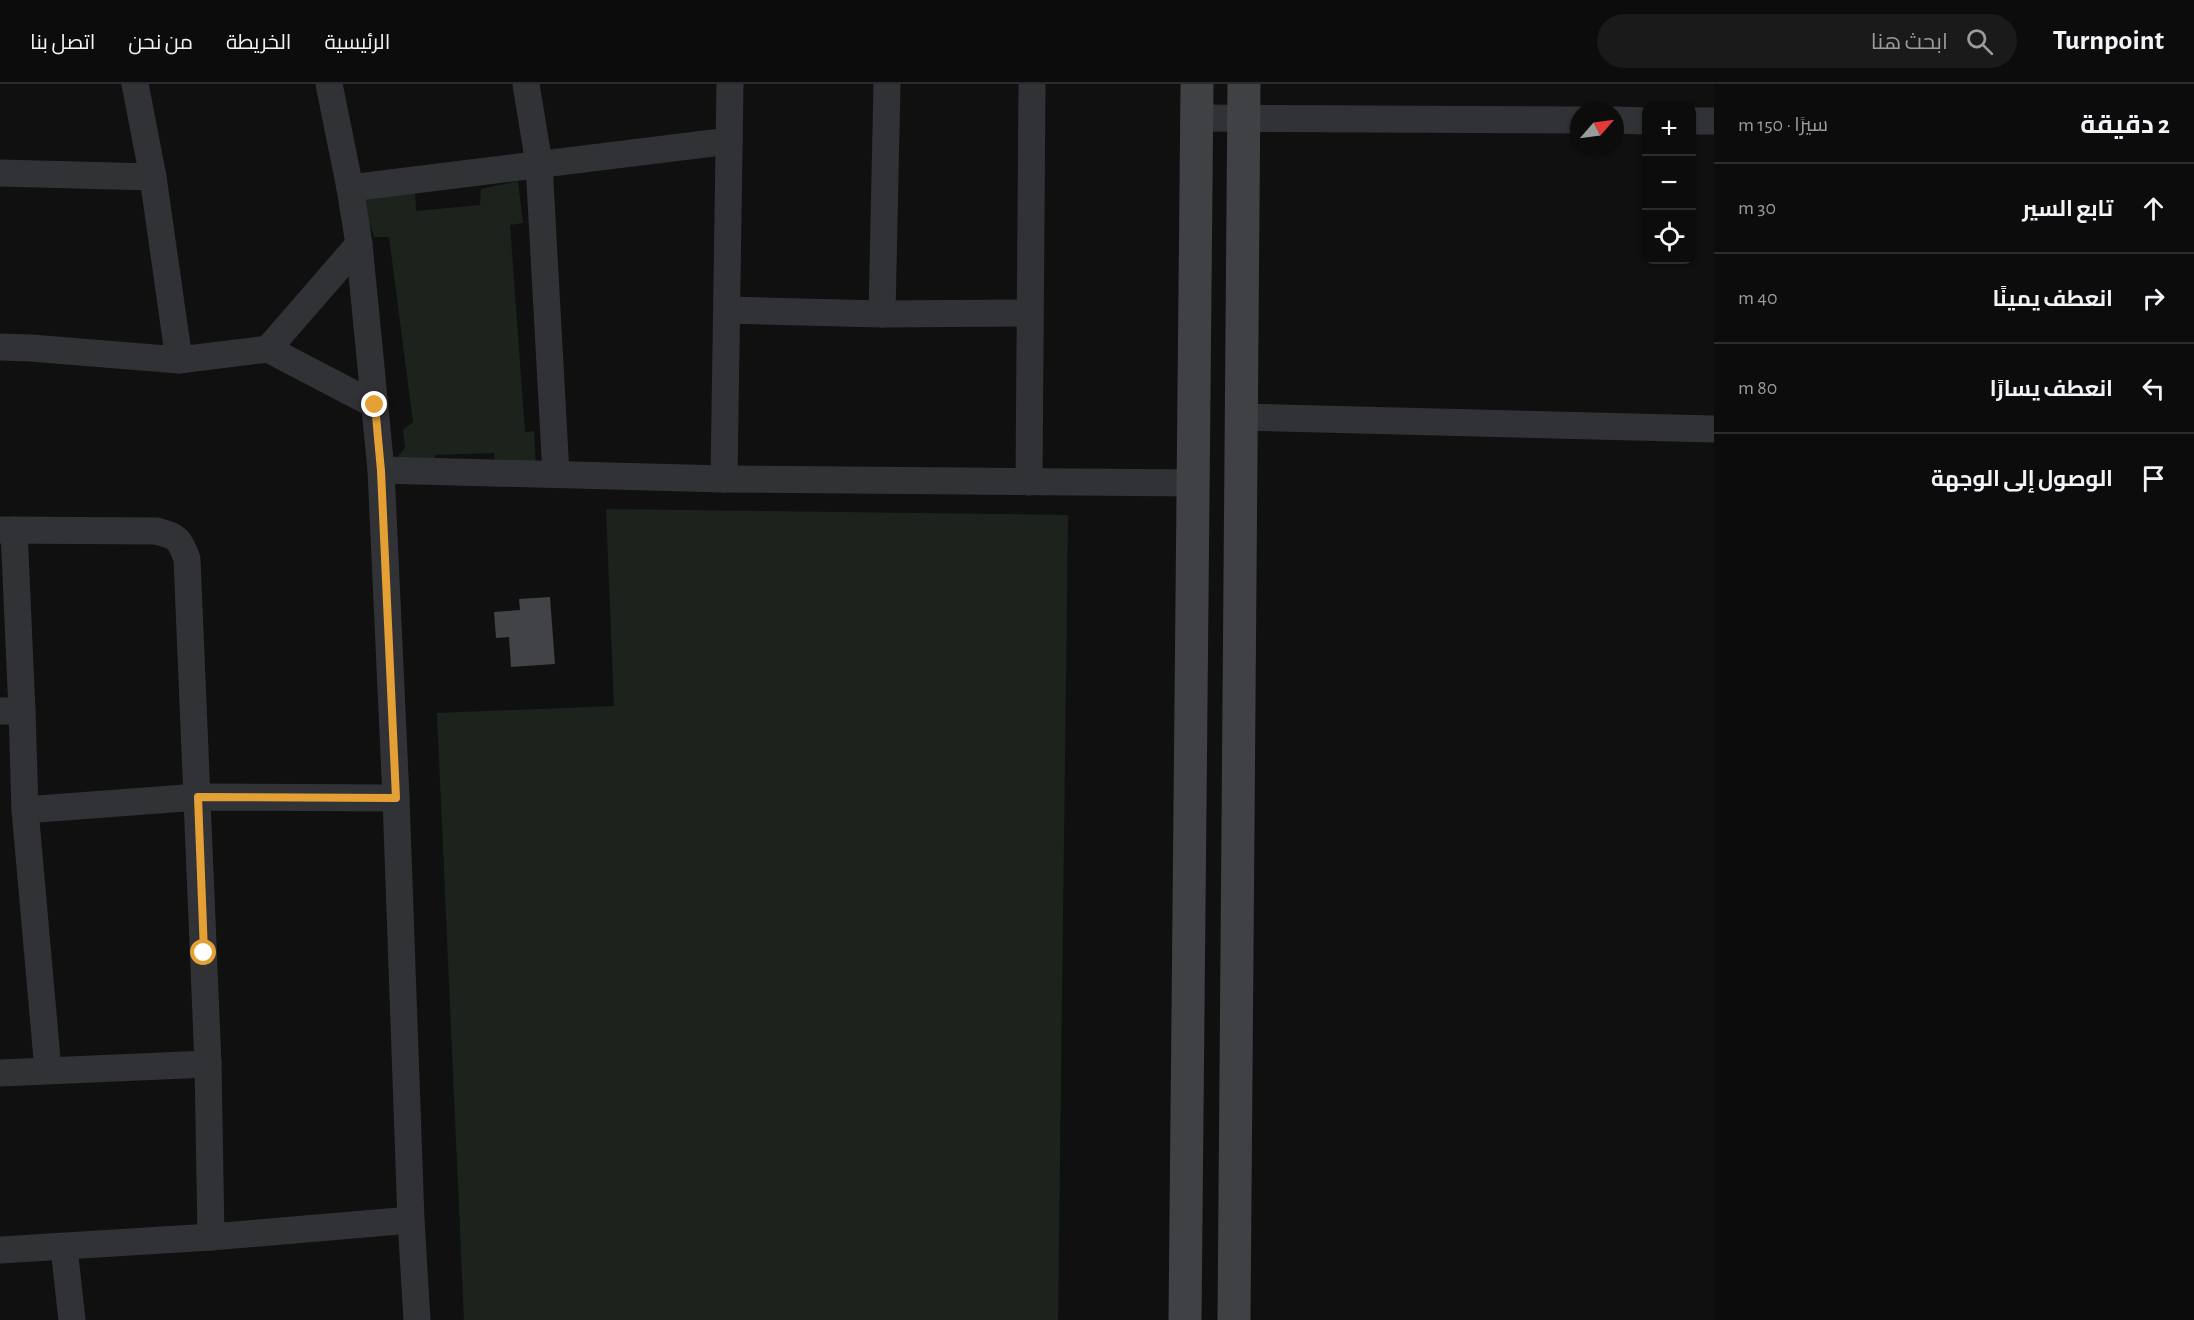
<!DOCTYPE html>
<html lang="ar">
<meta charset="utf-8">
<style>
:root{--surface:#0c0c0d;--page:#1a1a1b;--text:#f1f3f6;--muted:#9a9b9d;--line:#2c2c2e}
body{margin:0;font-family:"Alegreya Sans",Cairo,sans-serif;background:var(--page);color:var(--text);direction:rtl}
.controls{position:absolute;right:18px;top:18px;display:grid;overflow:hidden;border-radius:12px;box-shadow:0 2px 4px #0004}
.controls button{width:54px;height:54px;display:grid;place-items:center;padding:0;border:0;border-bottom:2px solid var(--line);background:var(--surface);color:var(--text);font:30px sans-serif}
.compass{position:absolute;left:1570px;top:18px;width:54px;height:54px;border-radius:50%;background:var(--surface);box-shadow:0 2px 4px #0004;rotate:62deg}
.stop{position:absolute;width:18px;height:18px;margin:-14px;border:4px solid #e4a035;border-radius:50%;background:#fff}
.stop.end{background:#e4a035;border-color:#fff;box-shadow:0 2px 6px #0008}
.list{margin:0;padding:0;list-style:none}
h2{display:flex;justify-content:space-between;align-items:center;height:78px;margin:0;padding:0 24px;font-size:26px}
h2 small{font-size:20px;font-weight:400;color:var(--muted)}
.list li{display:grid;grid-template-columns:39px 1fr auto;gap:18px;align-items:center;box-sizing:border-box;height:90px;padding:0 24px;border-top:2px solid var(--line)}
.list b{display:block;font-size:22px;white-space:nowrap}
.list em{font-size:20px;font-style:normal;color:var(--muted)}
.icon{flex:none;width:33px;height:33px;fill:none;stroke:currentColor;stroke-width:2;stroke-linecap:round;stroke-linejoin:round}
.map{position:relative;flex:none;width:1714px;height:1236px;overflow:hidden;direction:ltr}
header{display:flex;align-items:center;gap:36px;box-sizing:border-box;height:84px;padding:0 30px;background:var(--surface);border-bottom:2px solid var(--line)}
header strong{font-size:28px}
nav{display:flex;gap:33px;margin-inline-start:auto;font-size:21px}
.search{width:420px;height:54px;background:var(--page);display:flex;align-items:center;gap:15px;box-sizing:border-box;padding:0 21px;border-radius:33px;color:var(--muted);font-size:22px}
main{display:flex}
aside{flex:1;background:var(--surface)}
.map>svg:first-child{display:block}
</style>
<header>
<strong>Turnpoint</strong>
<div class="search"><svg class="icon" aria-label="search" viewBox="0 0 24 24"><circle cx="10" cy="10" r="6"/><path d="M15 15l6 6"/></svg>ابحث هنا</div>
<nav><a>الرئيسية</a><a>الخريطة</a><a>من نحن</a><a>اتصل بنا</a></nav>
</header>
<main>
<aside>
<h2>2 دقيقة<small>سيرًا · 150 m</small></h2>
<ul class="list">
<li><svg class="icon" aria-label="ahead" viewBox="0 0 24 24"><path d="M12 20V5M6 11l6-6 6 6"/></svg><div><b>تابع السير</b></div><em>30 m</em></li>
<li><svg class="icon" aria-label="right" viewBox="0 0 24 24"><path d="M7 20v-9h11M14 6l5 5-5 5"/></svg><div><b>انعطف يمينًا</b></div><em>40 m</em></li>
<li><svg class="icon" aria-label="left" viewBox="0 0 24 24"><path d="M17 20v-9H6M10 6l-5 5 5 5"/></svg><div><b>انعطف يسارًا</b></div><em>80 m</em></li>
<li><svg class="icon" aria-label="arrive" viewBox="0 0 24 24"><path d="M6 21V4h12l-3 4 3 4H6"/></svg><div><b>الوصول إلى الوجهة</b></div></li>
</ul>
</aside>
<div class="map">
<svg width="1714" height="1236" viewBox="0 0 1714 1236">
<rect width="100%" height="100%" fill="#101011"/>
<!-- green -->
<g fill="#1c231d">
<polygon points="518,97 523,139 510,141 525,348 534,347 536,382 495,383 494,369 435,371 436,382 388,385 405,364 403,346 413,338 389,153 374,153 360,114 415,107 416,127 480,121 481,105"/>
<polygon points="606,425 1068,431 1058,1236 464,1236 437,629 614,622"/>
</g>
<!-- building -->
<polygon fill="#414347" points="550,513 555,580 511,583 509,553 496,554 494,528 520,526 519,515"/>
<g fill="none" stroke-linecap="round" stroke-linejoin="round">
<!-- minor -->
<g stroke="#313236" stroke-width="27">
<polyline points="135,0 153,93 179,276"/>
<polyline points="329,0 350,104 359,160 381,386 396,714 411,1136 417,1236"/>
<polyline points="526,0 539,80 556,390"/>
<polyline points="1197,34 1579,36"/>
<polyline points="1615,36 1646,37"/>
<polyline points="1692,37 1714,37"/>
<polyline points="0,89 153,93"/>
<polyline points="350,104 729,57"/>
<polyline points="728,226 882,230 1030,229"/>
<polyline points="882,230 887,0"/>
<polyline points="0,263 31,264 179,276 268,265 375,321"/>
<polyline points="268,265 359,160"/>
<polyline points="1242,333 1714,345"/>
<polyline points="381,386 724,395 1195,399"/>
<polyline points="724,395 730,0"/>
<polyline points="1029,398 1032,0"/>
<path d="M0,446l156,1c21,5 24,8 31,28l21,505 3,173"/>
<polyline points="14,446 22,627"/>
<polyline points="0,627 22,627 25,726 198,713 396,714"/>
<polyline points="25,726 48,986"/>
<polyline points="0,989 208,980"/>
<polyline points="64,1164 72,1236"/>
<polyline points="0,1166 211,1153 411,1136"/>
</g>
<!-- secondary -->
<g stroke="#3f4145" stroke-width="33">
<polyline points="1185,1236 1197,0"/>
<polyline points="1234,1236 1244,0"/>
</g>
</g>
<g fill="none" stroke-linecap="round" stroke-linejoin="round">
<!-- route -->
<polyline stroke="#e4a035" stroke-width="8" points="204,869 198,713 396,714 381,387 375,321"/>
</g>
</svg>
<div class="controls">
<button>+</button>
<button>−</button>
<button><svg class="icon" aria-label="locate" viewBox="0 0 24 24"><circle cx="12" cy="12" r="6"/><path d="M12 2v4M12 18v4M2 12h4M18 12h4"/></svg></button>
</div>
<svg class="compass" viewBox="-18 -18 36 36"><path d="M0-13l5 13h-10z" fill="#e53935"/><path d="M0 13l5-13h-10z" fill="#9a9b9d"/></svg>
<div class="stop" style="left:204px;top:869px"></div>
<div class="stop end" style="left:375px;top:321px"></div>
</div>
</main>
